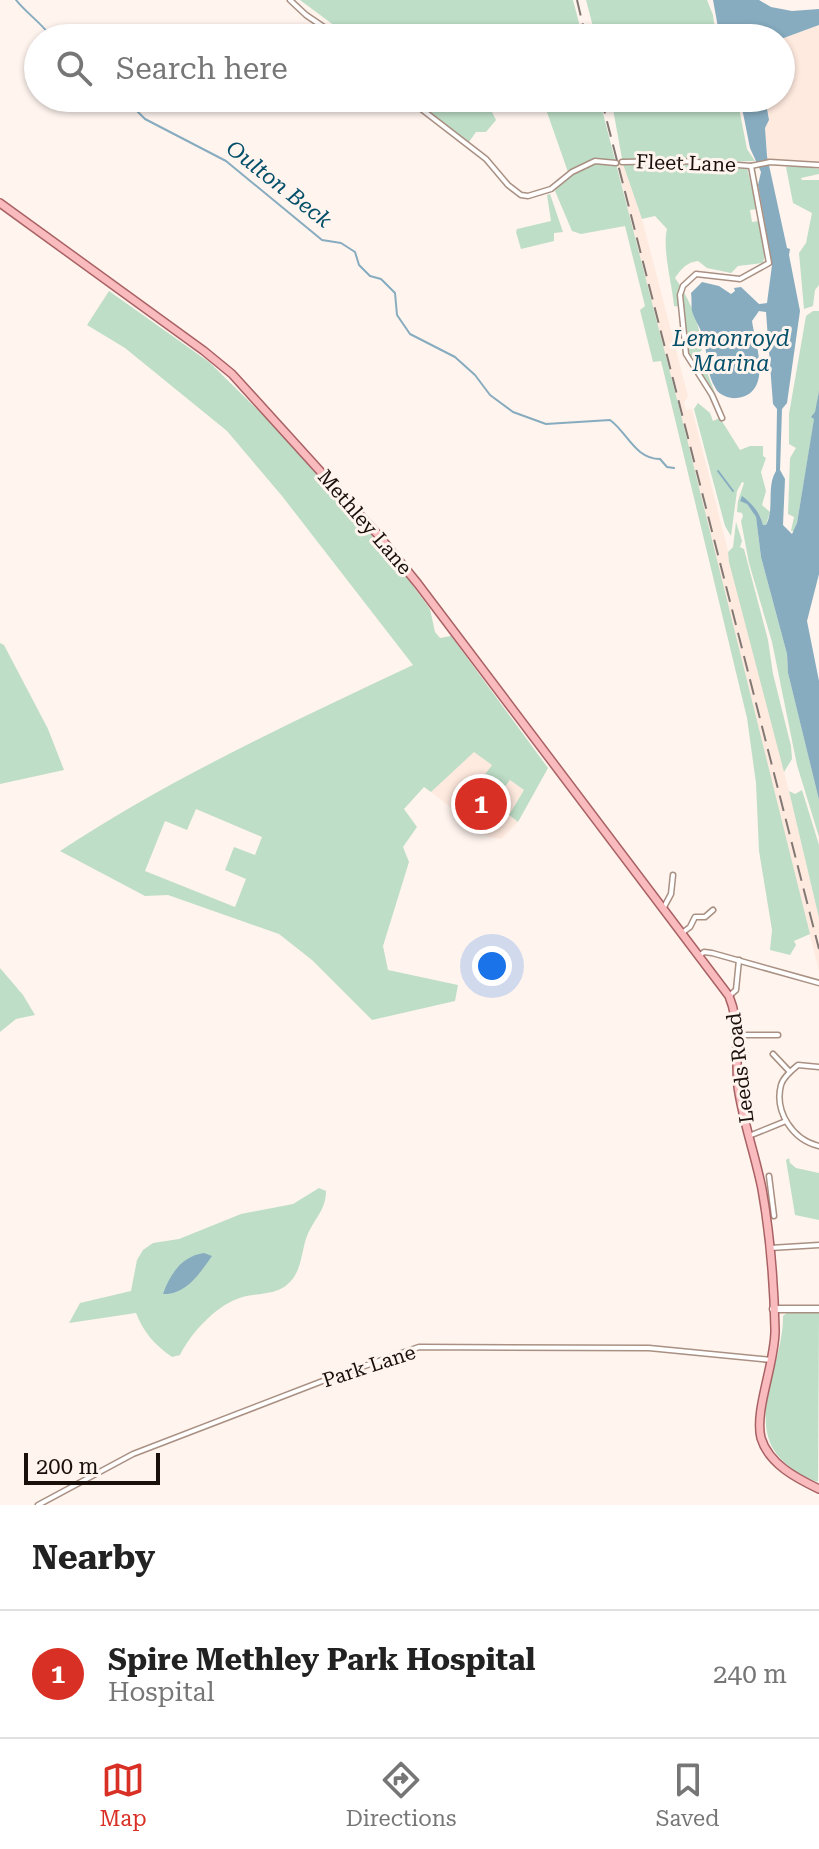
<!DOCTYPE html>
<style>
:root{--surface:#fff;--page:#f2f2f2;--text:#222;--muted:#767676;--line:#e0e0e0;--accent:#d93025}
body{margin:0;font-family:"Roboto Serif",serif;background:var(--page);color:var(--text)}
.scale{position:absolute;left:24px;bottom:20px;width:136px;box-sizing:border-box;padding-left:8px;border:4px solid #19100c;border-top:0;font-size:22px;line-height:28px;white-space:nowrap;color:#19100c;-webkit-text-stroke:6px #fff4ee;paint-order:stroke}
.you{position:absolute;left:492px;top:966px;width:28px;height:28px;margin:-20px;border:6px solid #fff;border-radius:50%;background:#1a73e8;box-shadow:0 0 0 12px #1a73e833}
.badge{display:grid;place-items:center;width:52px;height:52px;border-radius:50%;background:var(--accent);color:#fff;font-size:26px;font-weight:700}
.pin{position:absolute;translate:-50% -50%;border:4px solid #fff;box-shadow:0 2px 8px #0006}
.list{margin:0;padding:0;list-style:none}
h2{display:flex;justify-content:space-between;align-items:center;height:104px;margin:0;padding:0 32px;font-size:34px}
h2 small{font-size:26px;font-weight:400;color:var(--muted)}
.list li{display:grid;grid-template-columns:52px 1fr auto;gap:24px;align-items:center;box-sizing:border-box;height:128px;padding:0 32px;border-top:2px solid var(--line)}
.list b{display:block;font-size:30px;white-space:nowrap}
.list p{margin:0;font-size:26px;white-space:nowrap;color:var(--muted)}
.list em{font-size:26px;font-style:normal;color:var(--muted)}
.icon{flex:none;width:44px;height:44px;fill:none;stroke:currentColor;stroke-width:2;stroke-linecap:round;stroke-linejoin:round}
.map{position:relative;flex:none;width:819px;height:1505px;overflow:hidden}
.search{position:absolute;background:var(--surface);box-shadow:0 2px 6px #0004;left:24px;right:24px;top:24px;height:88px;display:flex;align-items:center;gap:20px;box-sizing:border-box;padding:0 28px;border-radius:44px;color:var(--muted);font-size:30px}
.sheet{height:232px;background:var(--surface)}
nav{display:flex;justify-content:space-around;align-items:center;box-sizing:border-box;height:112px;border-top:2px solid var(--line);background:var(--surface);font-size:22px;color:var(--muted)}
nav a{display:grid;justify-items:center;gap:4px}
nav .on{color:var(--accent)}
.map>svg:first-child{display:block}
</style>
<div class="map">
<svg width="819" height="1505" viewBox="0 0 819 1505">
<rect width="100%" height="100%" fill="#fff4ee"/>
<!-- built -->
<g fill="#ffeadf">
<polygon points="819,25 819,163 768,161 765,128 769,120 765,98 781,98 781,39"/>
<polygon points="623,164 642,219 688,396 684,403 686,410 692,409 789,791 819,918 819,971 617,165"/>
<polygon points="474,751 493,765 502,791 510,780 524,790 509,815 518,822 501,839 488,837 431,792"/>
</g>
<!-- green -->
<g fill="#bedec7" fill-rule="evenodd">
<polygon points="300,0 573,0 583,38 351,38"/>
<polygon points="586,0 707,0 713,15 716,38 596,38"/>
<polygon points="410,98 485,98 496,120 486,132 476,132 469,142"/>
<polygon points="542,98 599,98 680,411 810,934 794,941 796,945 790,955 770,950 772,930 759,851 756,783 747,718 661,361 653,362 640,310 645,306 625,226 581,234 572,231 555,191 568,172"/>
<path d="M611,98h126l10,51 8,12 -32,1 -4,8 28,-2 10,41 -7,1 2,12 7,-1 6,33 -2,9 -25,3 -7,7 -24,-5 -9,-7c-11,1 -17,8 -23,17 14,20 26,47 27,72l-7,6 7,3 14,37 -26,-38 -8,-51 -8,-1c-2,-23 -12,-57 -7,-77l-12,-13 -13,3 -19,-55z"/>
<polygon points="796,165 819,169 819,174 801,178 802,180 819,180 819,285 815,290 813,306 804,309 799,253 806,243 812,213 793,203 786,167"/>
<polygon points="550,194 563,232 554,233 554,241 521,249 516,232 517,229 551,221 547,195"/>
<path d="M109,291l100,71 61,60 120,133 40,54 5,23 5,6 11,-2 97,132 -30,54 -9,-7 15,-25 -14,-10 -9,12 -18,-15 9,-12 -18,-13 -43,40 -7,-5 -20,22 13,18 -14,20 6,15 -26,84 5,24 70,15 -3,16 -83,19 -60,-60 -33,-26 -111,-39 -23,1 -85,-45c111,-73 232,-129 353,-186l-131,-169 -55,-65 -102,-83 -38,-23zM196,809l66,28 -7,18 -21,-8 -9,23 21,9 -11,28 -90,-36 20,-50 22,9z"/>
<polygon points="813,311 819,311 819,391 797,523 794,531 791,531 794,517 788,514 790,458 796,448 789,444 789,414 806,316"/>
<path d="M698,403l12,10 3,8 7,-3 20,32 10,-4h13v10l3,2 -5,14 5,19 -4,14 8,7 -4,13h-3c-3,-12 -10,-21 -21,-28l-2,3 7,4 9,13 5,40 26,97 1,19 31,127v37l-22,-72 -25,-123 -23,-79 -8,-42 2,-5 -1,-3 -5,-1 1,-11 6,-18 -2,-1 -5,9 -6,45 -6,-10 -31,-117z"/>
<polygon points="736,522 742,541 740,547 744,549 768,640 773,674 791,746 792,759 784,772 729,562 728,552 733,547"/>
<polygon points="0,643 4,645 48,729 64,770 0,784"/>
<polygon points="802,790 819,845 819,918 789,791 795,794"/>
<polygon points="0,968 23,995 35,1015 16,1019 0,1032"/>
<polygon points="789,1158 790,1163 796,1168 819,1173 819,1220 795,1215 786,1160"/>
<path d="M319,1188l7,3c0,19 -12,28 -19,45 -5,13 -5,29 -13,41 -14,21 -37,14 -57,22 -23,9 -46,34 -57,56l-8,2c-18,-13 -28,-24 -36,-44l-67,10 11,-20 51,-12 6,-31 6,-10 10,-7 26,-4 62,-25 52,-10z"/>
<path d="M788,1312l31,1 -1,169c-15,-4 -26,-12 -37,-23 -36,-36 3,-98 2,-143z"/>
</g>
<!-- water -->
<g fill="#87acbf">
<polygon points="713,0 759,0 771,7 792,11 819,9 819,25 781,39 720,38"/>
<path d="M740,98h25l4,22 -4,8 2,28 20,92 3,1 -1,6 11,56 -13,92 -5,6 -2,61 5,9 -2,46 9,9 5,-11 17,-104 -3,-2 4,-5 4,-21v183l-12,47 12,60v119l-31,-127 -1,-19 -26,-97 -5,-40 -9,-13 -7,-3 2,-5c11,8 18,17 21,29h3c9,-17 0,-38 10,-54l1,-62 -4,-5 -7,-92 -7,-1 -7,10c3,22 22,72 -15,77 -7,1 -18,-3 -21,-9 -10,-16 -8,-31 -12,-49 -2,-10 -9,-19 -12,-29 -1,-5 0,-12 -1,-18l11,-11 17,4 12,8 4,-3 -1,-3 7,-1 18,17 8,-1 5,-38 -14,-80 3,-13 -11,-24z"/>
<path d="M204,1253l8,3c-12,17 -26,39 -49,38 7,-20 19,-38 41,-41z"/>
</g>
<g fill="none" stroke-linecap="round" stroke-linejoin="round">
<!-- stream -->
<g stroke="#87acbf" stroke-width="2">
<path d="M16,0c11,14 26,23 36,38"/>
<path d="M116,98l19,11 10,10 81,42 96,79 19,3 14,9 4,13 11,11 11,3 14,14 2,22 13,19 45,23 20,18 15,20 23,17 33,12 64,-4c17,12 25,39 50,39l7,8 7,1"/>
<polyline points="718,471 733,491"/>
</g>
<!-- street casing -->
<g stroke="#a99083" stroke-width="7">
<g id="street">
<polyline points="290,0 306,15 340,38"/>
<polyline points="407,98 486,159 508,185 521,195 528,196 551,189 572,172 595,161 616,163"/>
<polyline points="622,162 683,161 751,166 770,162 819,165"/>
<polyline points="722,418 712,395 686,354 680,295 683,286 696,274 740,279 769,263 751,166"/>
<polyline points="664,907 671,894 673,875"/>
<polyline points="682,933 690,927 695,917 705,917 713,910"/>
<polyline points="699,956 704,952 712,953 819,983"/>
<polyline points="729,996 736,990 739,960"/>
<polyline points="738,1035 778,1035"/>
<polyline points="773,1054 790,1072"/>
<path d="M819,1067l-21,-2c-6,5 -15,12 -17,20 -7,27 12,55 38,61"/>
<polyline points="749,1136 786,1121"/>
<polyline points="769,1176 774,1216"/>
<polyline points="770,1248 819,1245"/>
<polyline points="38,1505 133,1454 333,1377 419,1347 649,1348 771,1360"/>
</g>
</g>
<!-- secondary casing -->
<g stroke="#a99083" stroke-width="9">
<polyline id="secondary" points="773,1309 819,1309"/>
</g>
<!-- primary casing -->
<g stroke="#a96264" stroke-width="10">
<path id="primary" d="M0,203l204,148 28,23 147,162 39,48 311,412c12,29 6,61 9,91 5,35 17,67 24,102 8,45 12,94 13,140 1,32 -21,81 -14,109 8,26 35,40 58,51"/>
</g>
<!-- street -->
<use href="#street" stroke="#fff" stroke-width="4"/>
<!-- secondary -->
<use href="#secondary" stroke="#fff" stroke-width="6"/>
<!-- primary -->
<use href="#primary" stroke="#fabbbe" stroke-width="7"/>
<!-- rail -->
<g stroke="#827874" stroke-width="2" stroke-dasharray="16 8" stroke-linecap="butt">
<polyline points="577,0 586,38"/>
<polyline points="601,98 819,949"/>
</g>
</g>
<g text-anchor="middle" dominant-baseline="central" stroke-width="6" stroke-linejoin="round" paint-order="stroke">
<!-- street labels -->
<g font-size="20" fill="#19100c" stroke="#fff4ee">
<text transform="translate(686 163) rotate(2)">Fleet Lane</text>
<text transform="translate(365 522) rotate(49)">Methley Lane</text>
<text transform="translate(740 1068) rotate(-97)">Leeds Road</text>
<text transform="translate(369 1366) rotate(-18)">Park Lane</text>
</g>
<!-- water labels -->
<g font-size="22" font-style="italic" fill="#034f6a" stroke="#fff4ee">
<text transform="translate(279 184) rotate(38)">Oulton Beck</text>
<text x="731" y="338">Lemonroyd<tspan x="731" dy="25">Marina</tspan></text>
</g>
</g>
</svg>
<div class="scale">200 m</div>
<div class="you"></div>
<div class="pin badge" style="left:481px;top:804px">1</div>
<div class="search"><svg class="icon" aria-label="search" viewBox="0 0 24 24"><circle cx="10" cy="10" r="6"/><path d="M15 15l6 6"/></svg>Search here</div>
</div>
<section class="sheet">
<h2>Nearby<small></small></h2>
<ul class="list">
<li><span class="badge">1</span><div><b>Spire Methley Park Hospital</b><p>Hospital</p></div><em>240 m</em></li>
</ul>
</section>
<nav>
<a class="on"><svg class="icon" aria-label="map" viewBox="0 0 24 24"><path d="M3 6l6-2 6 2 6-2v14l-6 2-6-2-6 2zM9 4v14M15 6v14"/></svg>Map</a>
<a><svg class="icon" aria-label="directions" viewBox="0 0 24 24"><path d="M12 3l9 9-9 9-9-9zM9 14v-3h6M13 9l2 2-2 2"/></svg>Directions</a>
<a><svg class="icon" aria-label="saved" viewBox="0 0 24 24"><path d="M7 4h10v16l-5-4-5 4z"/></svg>Saved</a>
</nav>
